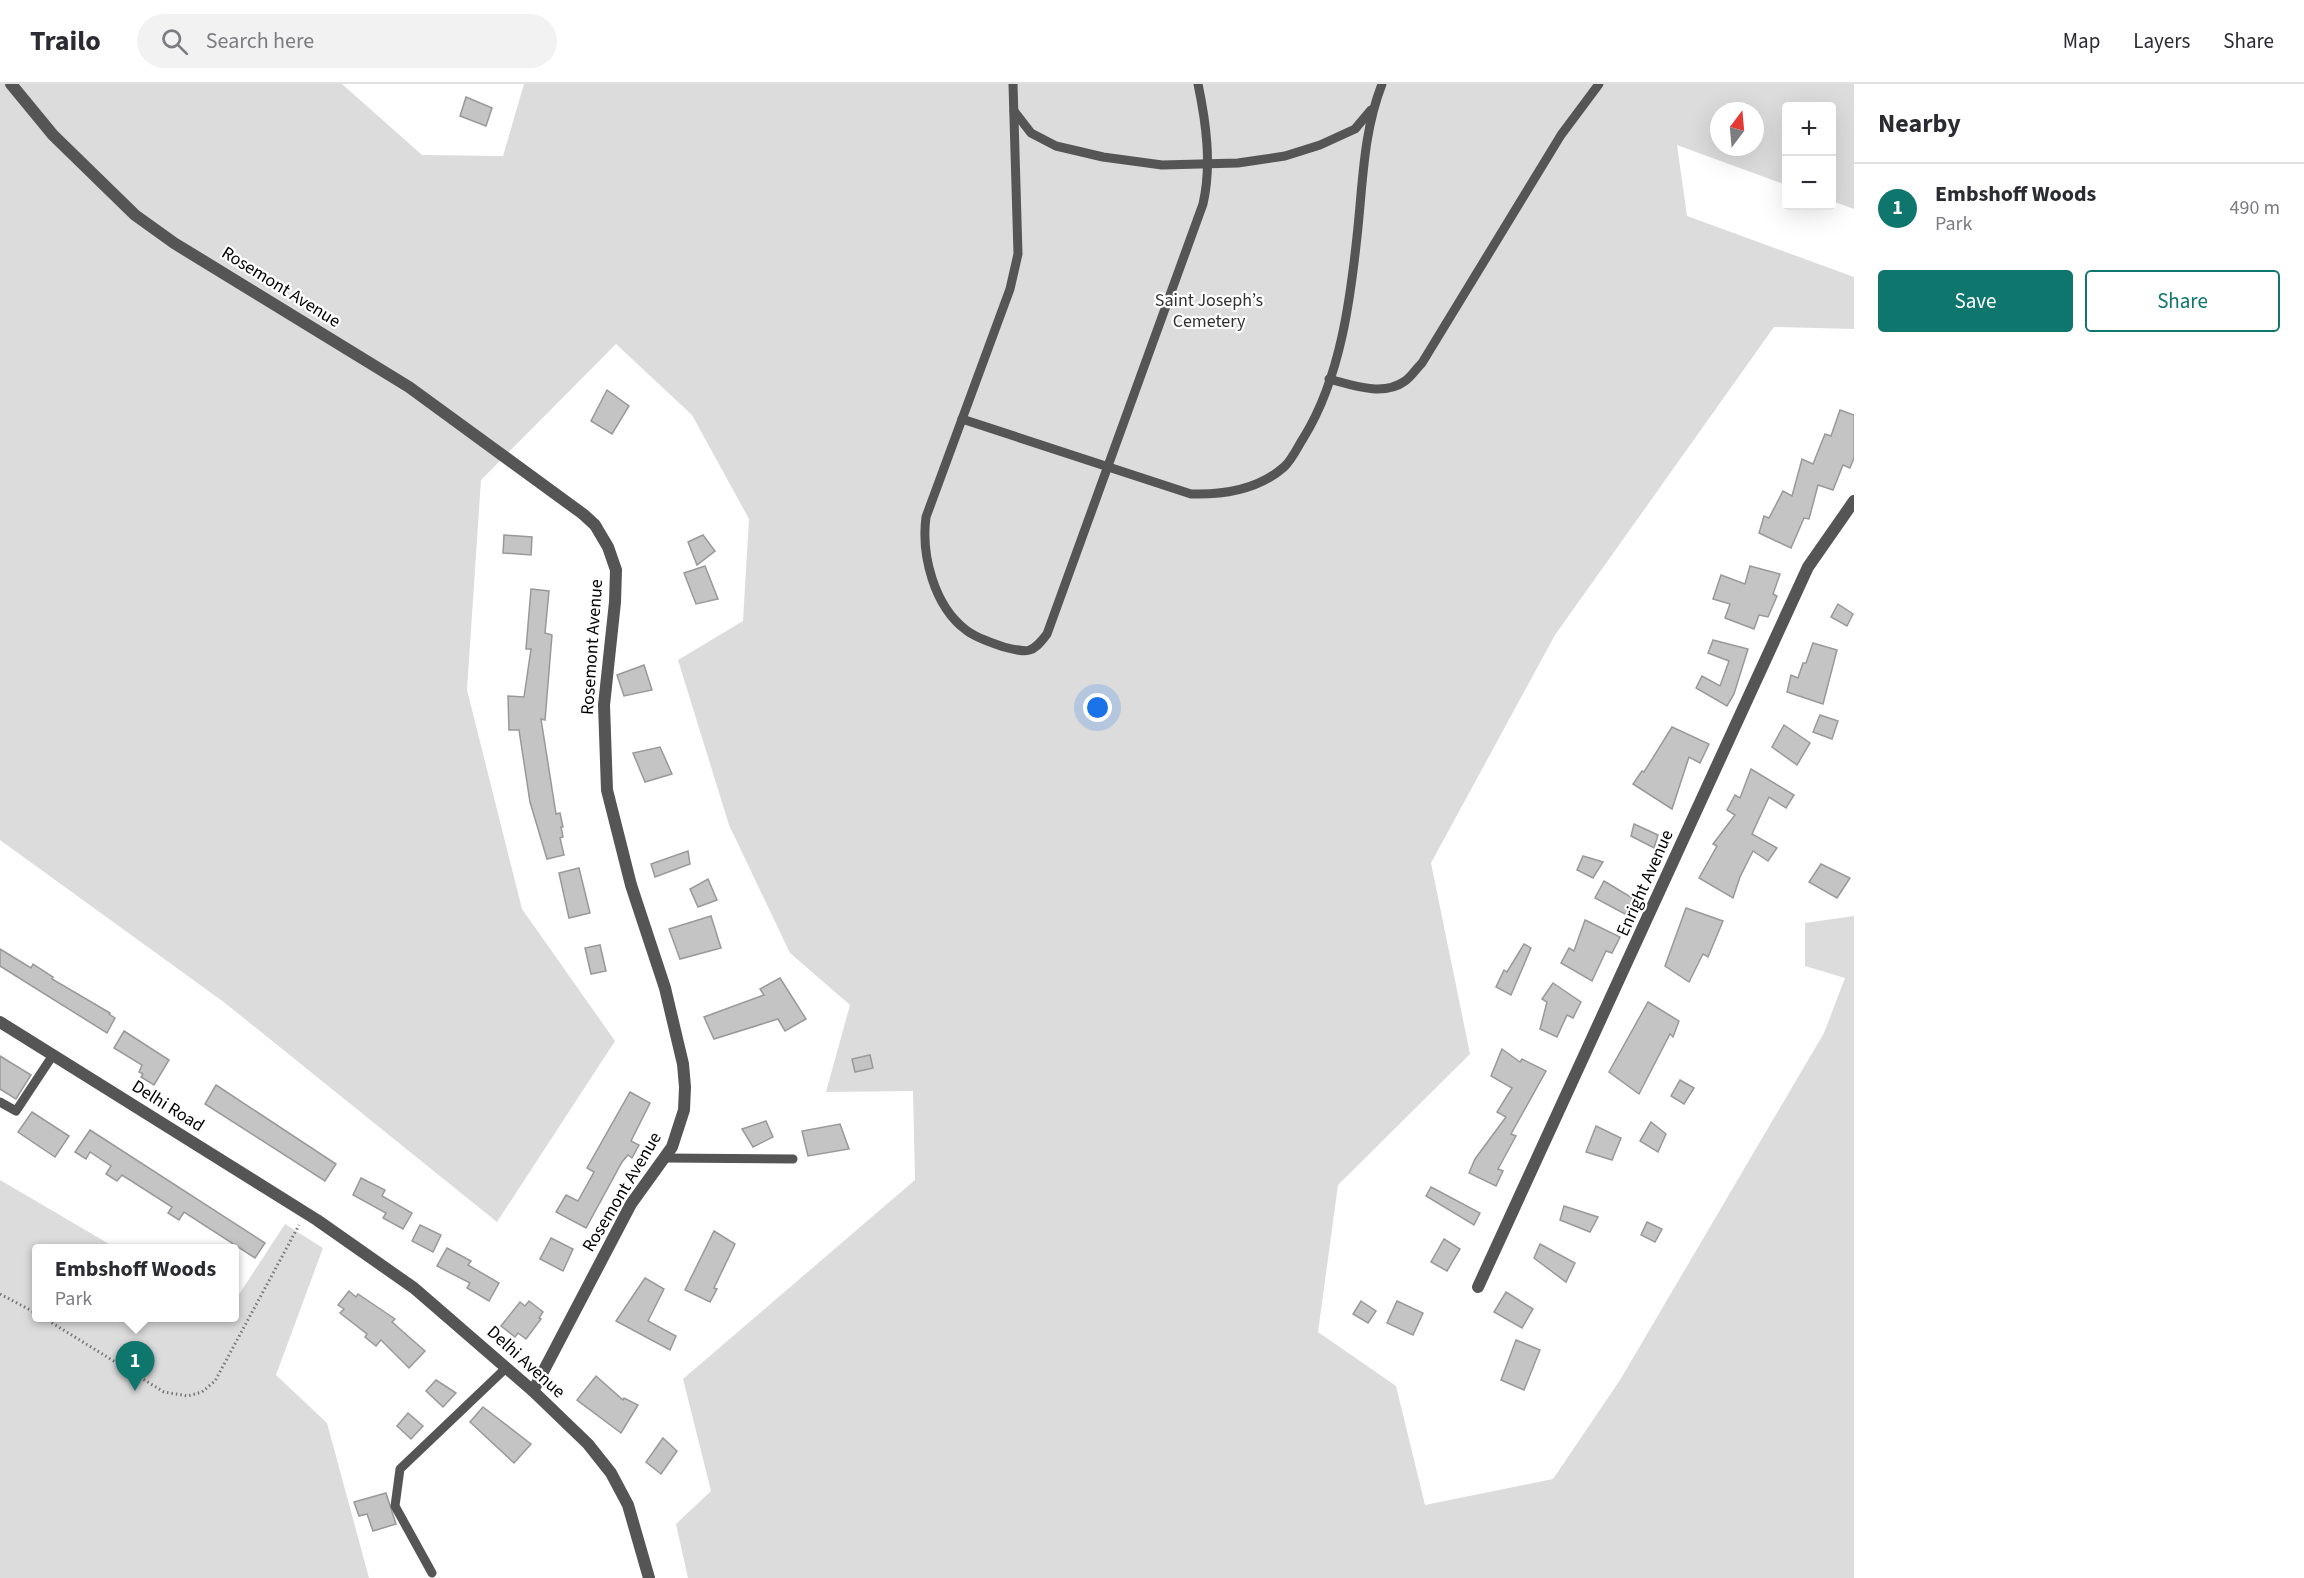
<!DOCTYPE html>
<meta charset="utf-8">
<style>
:root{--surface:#fff;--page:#f2f2f3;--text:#2b2b33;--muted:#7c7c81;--line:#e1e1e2;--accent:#0f766e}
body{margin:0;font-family:"Source Sans 3",sans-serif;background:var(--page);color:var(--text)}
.controls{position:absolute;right:18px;top:18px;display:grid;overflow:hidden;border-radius:6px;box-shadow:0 6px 24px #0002}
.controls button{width:54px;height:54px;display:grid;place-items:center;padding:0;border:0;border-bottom:2px solid var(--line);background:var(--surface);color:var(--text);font:30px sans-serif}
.compass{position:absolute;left:1710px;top:18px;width:54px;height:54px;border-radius:50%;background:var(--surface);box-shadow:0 6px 24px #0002;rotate:16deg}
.you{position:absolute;left:1098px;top:624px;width:21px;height:21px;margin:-15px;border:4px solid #fff;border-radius:50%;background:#1a73e8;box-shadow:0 0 0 9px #1a73e833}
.badge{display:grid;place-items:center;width:39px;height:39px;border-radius:50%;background:var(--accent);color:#fff;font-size:20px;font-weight:700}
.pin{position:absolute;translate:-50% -50px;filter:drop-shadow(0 2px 3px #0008)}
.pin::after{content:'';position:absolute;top:32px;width:21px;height:18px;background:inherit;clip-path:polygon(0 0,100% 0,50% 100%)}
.popup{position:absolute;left:32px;top:1160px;width:207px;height:78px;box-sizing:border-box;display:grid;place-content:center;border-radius:6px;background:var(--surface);filter:drop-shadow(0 2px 4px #0005);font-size:20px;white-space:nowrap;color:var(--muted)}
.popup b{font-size:22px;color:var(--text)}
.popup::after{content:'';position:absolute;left:50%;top:100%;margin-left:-12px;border:12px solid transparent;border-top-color:var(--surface)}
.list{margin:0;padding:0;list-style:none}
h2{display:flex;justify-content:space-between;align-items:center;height:78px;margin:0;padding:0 24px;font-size:26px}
h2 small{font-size:20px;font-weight:400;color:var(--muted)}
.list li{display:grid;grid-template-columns:39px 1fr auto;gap:18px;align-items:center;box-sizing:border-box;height:90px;padding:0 24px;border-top:2px solid var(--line)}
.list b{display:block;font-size:22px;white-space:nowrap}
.list p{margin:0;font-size:20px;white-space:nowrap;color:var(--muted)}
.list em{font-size:20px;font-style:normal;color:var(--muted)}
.actions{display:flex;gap:12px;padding:18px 24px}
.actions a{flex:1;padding:14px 0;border:2px solid var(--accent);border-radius:6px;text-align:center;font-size:21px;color:var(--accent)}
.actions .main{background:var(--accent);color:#fff}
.icon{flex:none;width:33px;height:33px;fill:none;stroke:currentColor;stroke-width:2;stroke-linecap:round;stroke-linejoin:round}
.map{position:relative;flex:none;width:1854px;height:1494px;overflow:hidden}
header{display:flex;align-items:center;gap:36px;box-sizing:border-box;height:84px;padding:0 30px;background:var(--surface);border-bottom:2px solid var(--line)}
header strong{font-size:28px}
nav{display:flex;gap:33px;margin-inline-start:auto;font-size:21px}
.search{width:420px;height:54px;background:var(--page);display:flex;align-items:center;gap:15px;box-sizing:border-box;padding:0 21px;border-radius:33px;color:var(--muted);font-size:22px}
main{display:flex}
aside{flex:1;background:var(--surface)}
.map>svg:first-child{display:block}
</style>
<header>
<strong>Trailo</strong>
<div class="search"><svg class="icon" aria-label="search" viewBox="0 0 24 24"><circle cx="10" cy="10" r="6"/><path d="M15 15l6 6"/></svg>Search here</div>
<nav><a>Map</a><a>Layers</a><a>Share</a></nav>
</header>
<main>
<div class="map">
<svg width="1854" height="1494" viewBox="0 0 1854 1494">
<rect width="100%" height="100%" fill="#fff"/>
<!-- green -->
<g fill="#dcdcdc" fill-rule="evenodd">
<path d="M0,0h342l80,71 81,1 21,-72h1330v125l-22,-8v-95h-46v79l-109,-40 10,71 167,61v52l-80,-2 -219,308 -124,228 39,191 -132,131 -20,147 78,54 29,119 128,-26 67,-99 204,-347 21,-55 -40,-12v-43l49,-7v662h-1166l-12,-54 35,-33 -28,-112 232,-199 -2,-89 -87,1 24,-87 -60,-52 -61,-128 -51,-165 65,-39 6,-102 -57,-104 -76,-71 -135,136 -14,210 55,219 93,132 -118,181 -272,-219 -225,-163zM1719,27h36v36h-36z"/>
<polygon points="0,1096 116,1164 36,1164 36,1234 215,1234 221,1238 224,1234 234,1234 234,1218 285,1140 323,1164 276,1291 327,1339 369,1494 0,1494"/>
</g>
<!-- building -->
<g fill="#c4c4c4" stroke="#999" stroke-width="1.5">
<polygon points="466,13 492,24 486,42 460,32"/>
<polygon points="607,306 629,322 612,350 591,337"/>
<polygon points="1840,326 1854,331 1854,374 1850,384 1843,381 1833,406 1818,401 1809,435 1804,434 1791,464 1759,449 1764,432 1769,434 1783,407 1792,412 1802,375 1813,380 1825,350 1831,352"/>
<polygon points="504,451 532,453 531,471 503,469"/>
<polygon points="703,451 715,467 697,481 688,458"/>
<polygon points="705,482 718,515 696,520 684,489"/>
<polygon points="1750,482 1780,490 1773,510 1777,512 1768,533 1759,531 1754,545 1725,534 1730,520 1713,515 1721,491 1745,500"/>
<polygon points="531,505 549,507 545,549 552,551 545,636 541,635 556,730 560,729 563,743 561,743 563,753 560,754 564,771 547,775 530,718 519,646 509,646 508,612 524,613 531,565 526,565"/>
<polygon points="1838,520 1853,530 1847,542 1831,533"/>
<polygon points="1713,556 1748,565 1734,610 1727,622 1696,604 1702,592 1720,602 1729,577 1708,569"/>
<polygon points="1813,559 1837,566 1823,620 1787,608 1791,591 1798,594 1803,579 1806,579"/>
<polygon points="644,581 652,606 624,612 617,591"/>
<polygon points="1820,631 1838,637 1832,655 1813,648"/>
<polygon points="1784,641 1810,659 1797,681 1772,663"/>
<polygon points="1672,643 1709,660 1700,679 1689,673 1672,725 1633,700 1642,687 1644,688"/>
<polygon points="660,663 672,690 645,698 633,669"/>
<polygon points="1751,685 1794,711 1786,724 1769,713 1752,750 1777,764 1768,777 1753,767 1740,793 1733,814 1699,794 1717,762 1713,760 1735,731 1727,726 1735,711 1740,714"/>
<polygon points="1634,740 1658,751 1654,764 1631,752"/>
<polygon points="688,767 690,780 655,793 651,780"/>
<polygon points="1583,772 1603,778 1593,794 1577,786"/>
<polygon points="1821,780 1850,794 1837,814 1809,798"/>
<polygon points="579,784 590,829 569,834 559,789"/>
<polygon points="708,795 717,816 698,823 690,805"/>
<polygon points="1604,797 1634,815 1625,830 1595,814"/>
<polygon points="1686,824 1723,837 1708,873 1703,870 1689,898 1665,882"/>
<polygon points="711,832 721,864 680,875 669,845"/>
<polygon points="1585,836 1620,853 1612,869 1606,867 1592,897 1561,879 1569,864 1574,867"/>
<polygon points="1524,860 1531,864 1511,911 1496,903 1504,886 1507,888"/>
<polygon points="600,861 606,887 591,890 585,864"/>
<polygon points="0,865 31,884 33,880 53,893 52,895 110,929 109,930 115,934 107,949 0,882"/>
<polygon points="780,894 806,935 785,947 778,935 714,955 704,933 764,911 760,905"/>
<polygon points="1553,899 1581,918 1573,934 1567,931 1557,953 1540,945 1547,918 1542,915"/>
<polygon points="1648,918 1679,937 1673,953 1670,950 1639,1010 1609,988"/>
<polygon points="124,947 169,976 154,1001 141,993 143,990 139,988 142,981 114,964"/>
<polygon points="1502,965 1520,978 1522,975 1546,987 1511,1050 1516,1052 1498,1085 1503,1087 1496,1102 1469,1089 1475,1075 1506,1033 1497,1028 1512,1004 1491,992"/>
<polygon points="870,971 873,984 855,988 852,975"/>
<polygon points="0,972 31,991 16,1015 0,1005"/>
<polygon points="1680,996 1694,1004 1684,1020 1671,1012"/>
<polygon points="216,1001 336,1080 325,1097 205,1020"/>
<polygon points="630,1008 650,1019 631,1057 639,1061 632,1074 628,1071 622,1078 586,1144 556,1128 566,1111 578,1117 594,1088 587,1084"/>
<polygon points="32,1028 69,1052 55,1073 18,1048"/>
<polygon points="766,1037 773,1053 753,1063 742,1045"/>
<polygon points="1651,1038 1666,1050 1658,1068 1640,1057"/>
<polygon points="840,1040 849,1065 808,1072 802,1047"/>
<polygon points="1596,1042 1621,1054 1612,1076 1586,1068"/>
<polygon points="90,1046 265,1159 255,1174 184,1128 179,1136 168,1129 172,1123 122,1091 117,1097 106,1090 111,1082 90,1068 86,1075 75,1068"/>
<polygon points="361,1094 385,1106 382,1112 412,1129 403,1145 383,1134 386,1129 353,1111"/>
<polygon points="1431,1103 1480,1129 1474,1141 1426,1112"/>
<polygon points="1564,1122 1598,1133 1590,1148 1560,1136"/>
<polygon points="1647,1138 1662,1145 1655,1158 1641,1151"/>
<polygon points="420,1141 441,1151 433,1168 412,1157"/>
<polygon points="714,1147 735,1160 714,1204 717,1205 710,1218 685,1206"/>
<polygon points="551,1154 573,1165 563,1187 540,1175"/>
<polygon points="1444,1155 1460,1165 1447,1187 1431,1178"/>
<polygon points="1540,1160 1575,1179 1566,1198 1534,1174"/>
<polygon points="447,1164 471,1177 468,1181 499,1199 489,1217 467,1204 470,1199 437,1182"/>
<polygon points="645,1194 664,1205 648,1237 676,1252 670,1266 616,1237"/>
<polygon points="349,1207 356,1213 358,1210 395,1235 392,1238 425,1267 409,1284 381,1256 376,1262 365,1253 367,1250 340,1229 344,1225 338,1221"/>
<polygon points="1506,1208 1533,1225 1522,1244 1494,1228"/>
<polygon points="529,1217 543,1228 539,1234 541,1235 526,1255 518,1249 515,1253 501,1242 520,1218 525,1222"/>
<polygon points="1361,1217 1376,1227 1368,1239 1353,1230"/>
<polygon points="1397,1217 1423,1229 1413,1251 1387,1239"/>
<polygon points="1516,1256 1540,1266 1524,1306 1501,1296"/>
<polygon points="596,1292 623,1316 624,1314 638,1321 621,1349 577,1316"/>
<polygon points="436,1296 456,1309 443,1323 426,1307"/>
<polygon points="483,1323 531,1360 514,1379 470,1338"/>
<polygon points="408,1329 423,1342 411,1355 397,1342"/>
<polygon points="663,1354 677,1367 661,1390 646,1378"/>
<polygon points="386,1409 396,1440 373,1447 367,1430 359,1432 354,1418"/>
</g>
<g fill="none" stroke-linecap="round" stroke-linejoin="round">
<!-- path -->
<g stroke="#777" stroke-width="3" stroke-dasharray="1.5 3" stroke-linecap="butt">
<polyline points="0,1210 36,1229"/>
<polyline points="44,1234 164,1308 188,1312 202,1308 215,1297 299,1141"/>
</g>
<!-- service -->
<g stroke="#555" stroke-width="9">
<path d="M1013,0l5,170 -8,35 -84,228c-5,38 8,89 40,113 10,8 26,13 38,17 24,6 28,7 43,-13l156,-430c9,-39 3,-82 -5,-120"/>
<polyline points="1014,27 1031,49 1056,62 1103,73 1162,81 1238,79 1285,72 1320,61 1355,45 1371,26"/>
<path d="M1329,295c23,6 54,18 76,2 6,-4 11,-12 17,-18l139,-228 38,-51"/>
<path d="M962,335l229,75c32,1 68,-5 93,-27 8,-7 14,-21 20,-30 37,-60 47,-141 54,-210 5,-49 6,-97 24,-143"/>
<polyline points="0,1018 16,1027 53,971"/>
<polyline points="665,1074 793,1075"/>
<polyline points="432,1489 395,1422 400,1385 506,1284"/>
</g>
<!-- minor -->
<g stroke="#555" stroke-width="12">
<polyline points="11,0 53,51 135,131 174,159 409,303 583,430 595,441 608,463 616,486 615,518 604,621 607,706 631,801 665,904 683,980 685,1003 684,1026 672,1063 631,1120 533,1307"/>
<polyline points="1478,1203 1808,483 1854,417"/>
</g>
<!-- tertiary -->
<polyline stroke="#555" stroke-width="12" points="0,938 317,1136 414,1204 533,1307 588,1360 611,1389 628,1421 649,1494"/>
</g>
<g text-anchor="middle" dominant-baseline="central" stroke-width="4.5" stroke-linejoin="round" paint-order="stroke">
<!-- street labels -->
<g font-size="18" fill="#000" stroke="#fff">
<text transform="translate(281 203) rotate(32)">Rosemont Avenue</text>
<text transform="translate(592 563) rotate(-86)">Rosemont Avenue</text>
<text transform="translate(1645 799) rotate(-66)">Enright Avenue</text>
<text transform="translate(168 1022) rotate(32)">Delhi Road</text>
<text transform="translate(622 1108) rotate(-59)">Rosemont Avenue</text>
<text transform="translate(526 1278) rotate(42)">Delhi Avenue</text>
</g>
<!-- park labels -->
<g font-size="18" fill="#333" stroke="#fff">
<text x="1209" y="216">Saint Joseph’s<tspan x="1209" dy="21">Cemetery</tspan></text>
</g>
</g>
</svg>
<div class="controls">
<button>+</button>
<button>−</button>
</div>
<svg class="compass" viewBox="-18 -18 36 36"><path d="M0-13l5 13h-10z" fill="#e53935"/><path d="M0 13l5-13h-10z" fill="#7c7c81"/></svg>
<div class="you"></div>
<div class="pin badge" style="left:135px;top:1307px">1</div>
<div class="popup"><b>Embshoff Woods</b>Park</div>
</div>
<aside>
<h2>Nearby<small></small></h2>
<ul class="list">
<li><span class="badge">1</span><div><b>Embshoff Woods</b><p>Park</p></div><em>490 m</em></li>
</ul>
<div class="actions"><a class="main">Save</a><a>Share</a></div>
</aside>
</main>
